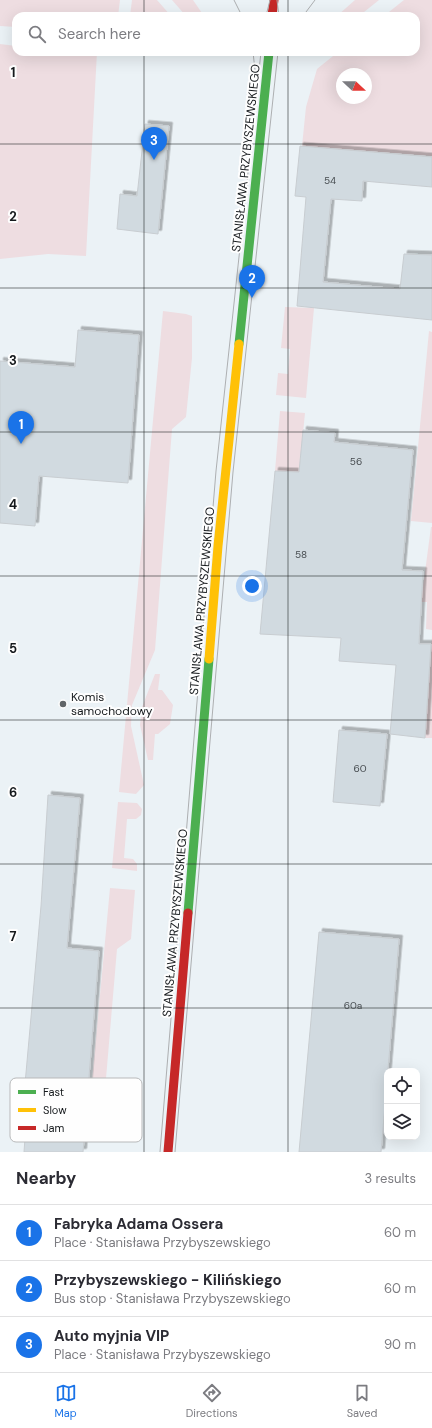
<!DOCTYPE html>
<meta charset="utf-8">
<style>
:root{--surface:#fff;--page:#f2f2f3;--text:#2b2b33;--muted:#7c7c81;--line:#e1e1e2;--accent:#1a73e8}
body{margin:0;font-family:"DM Sans",sans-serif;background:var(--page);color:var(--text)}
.controls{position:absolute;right:12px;bottom:12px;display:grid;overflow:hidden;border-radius:8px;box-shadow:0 4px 16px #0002}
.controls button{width:36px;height:36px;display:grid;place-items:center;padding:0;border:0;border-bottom:1px solid var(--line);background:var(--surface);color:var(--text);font:20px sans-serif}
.compass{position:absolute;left:336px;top:68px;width:36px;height:36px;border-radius:50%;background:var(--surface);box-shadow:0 4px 16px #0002;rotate:112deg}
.you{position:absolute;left:252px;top:586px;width:14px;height:14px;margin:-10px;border:3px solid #fff;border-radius:50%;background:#1a73e8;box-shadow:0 0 0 6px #1a73e833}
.badge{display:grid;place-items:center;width:26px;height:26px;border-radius:50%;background:var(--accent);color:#fff;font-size:13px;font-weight:700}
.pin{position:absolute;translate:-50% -33px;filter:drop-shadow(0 1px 2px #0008)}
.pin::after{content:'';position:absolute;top:21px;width:14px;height:12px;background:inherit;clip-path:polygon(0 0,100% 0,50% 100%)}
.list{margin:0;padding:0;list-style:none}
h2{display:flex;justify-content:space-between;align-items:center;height:52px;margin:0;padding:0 16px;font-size:17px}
h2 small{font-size:13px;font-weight:400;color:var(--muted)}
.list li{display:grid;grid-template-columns:26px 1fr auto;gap:12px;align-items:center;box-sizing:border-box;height:56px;padding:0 16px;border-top:1px solid var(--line)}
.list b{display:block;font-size:15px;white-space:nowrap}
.list p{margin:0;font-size:13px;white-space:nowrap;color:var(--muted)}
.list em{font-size:13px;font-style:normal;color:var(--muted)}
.icon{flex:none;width:22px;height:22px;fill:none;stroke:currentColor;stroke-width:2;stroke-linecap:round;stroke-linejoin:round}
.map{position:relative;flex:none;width:432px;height:1152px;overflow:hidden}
.search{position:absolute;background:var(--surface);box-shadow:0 4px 16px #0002;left:12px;right:12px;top:12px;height:44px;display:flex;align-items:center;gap:10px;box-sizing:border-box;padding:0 14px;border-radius:12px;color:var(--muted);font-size:15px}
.sheet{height:220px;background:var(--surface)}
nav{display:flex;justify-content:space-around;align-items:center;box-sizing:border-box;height:56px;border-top:1px solid var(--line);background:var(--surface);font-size:11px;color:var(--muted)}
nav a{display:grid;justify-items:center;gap:2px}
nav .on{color:var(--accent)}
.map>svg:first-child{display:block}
</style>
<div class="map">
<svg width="432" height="1152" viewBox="0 0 432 1152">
<defs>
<filter id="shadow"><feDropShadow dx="3.5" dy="-3.5" stdDeviation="0" flood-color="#0004"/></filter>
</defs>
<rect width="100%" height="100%" fill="#ebf2f6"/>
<!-- green -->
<g fill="#eedde1" fill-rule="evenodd">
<polygon points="0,0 120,0 118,16 16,16 16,27 0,26"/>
<polygon points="132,0 157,0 171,16 130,16"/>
<polygon points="172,0 193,0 204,16 186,16"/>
<polygon points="355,0 379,0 359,16 337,16"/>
<path d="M404,0h28v156l-130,-10 4,-39 11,-38 21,-17h78v-36h-32zM342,74h24v24h-24z"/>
<polygon points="0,44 16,46 16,52 97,52 86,256 48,254 0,259"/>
<polygon points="285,307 314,308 306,398 276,395 278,373 288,374 290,349 281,348"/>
<polygon points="163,311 186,314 192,316 192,358 186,417 172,429 155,650 132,705 131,726 144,785 136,794 119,792"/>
<polygon points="429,331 432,332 432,523 411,521"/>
<polygon points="280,411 305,413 299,473 275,471"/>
<polygon points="431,527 432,527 432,630 426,629 427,602 421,602"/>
<polygon points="432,635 432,738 425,738"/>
<polygon points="155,674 160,674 158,690 162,690 173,705 170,724 158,734 155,734 153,760 148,760 140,725 142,707"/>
<polygon points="118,802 137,803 142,809 141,815 136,819 127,819 124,858 133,859 137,864 137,871 112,868"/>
<polygon points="110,888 135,890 131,939 117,949 104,1102 112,1103 109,1126 88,1124"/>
</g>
<!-- building -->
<g fill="#d1dae0" stroke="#c8cdd1" filter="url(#shadow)">
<polygon points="145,124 169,126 158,234 117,229 120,194 137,196"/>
<polygon points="300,146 432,157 432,187 363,181 362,201 331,199 323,282 400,289 404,254 432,255 432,320 297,306 306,197 295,196"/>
<polygon points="78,330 139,335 128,483 39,476 35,526 0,523 0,361 75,367"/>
<polygon points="303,430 335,433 334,442 413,450 402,570 423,571 419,644 431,644 425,738 390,734 396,665 339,661 341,638 260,634 275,471 299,472"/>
<polygon points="339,730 387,734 380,806 333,802"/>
<polygon points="48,795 80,798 67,948 99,951 83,1152 24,1152 28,1096 24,1095 41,906"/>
<polygon points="319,932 399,939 381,1152 299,1152"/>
</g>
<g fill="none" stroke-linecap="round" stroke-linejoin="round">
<!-- fast -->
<g stroke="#4caf50" stroke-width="9">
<polyline points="239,344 269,52"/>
<polyline points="188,913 209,659"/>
</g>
<!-- slow -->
<polyline stroke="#ffc107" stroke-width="9" points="209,659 218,546 239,344"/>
<!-- jam -->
<g stroke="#c62828" stroke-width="9">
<polyline points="272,16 274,0"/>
<polyline points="168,1152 188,913"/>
</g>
<!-- tram -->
<g stroke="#adafb1" stroke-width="1">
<polyline points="234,0 242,16"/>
<polyline points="277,0 279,16"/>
<polyline points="266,16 270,0"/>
<polyline points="303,16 315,0"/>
<polyline points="253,52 255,70"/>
<polyline points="160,1152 216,471 261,52"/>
<polyline points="175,1152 233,472 278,52"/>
</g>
</g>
<!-- grid -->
<path fill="none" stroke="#15191c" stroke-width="1" stroke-opacity="0.55" d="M144,0v16M288,0v16M144,52v1100M288,52v1100M0,144h432M0,288h432M0,432h432M0,576h432M0,720h432M0,864h432M0,1008h432"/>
<!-- markers -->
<circle fill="#606568" stroke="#fefefe" stroke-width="1.5" cx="63" cy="704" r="4"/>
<g text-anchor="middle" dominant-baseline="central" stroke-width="4" stroke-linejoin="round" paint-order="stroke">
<!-- number labels -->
<g font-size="10" fill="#454a4e">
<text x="330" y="180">54</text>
<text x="356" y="461">56</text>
<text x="301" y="554">58</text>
<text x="360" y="768">60</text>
<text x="353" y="1005">60a</text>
</g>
<!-- street labels -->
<g font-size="12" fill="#15191c" stroke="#fefefe">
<text transform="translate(246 158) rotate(-84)">STANISŁAWA PRZYBYSZEWSKIEGO</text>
<text transform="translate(202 601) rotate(-85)">STANISŁAWA PRZYBYSZEWSKIEGO</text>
<text transform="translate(175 923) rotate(-85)">STANISŁAWA PRZYBYSZEWSKIEGO</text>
</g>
<!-- poi labels -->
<g font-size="12" fill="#15191c" stroke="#fefefe" text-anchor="start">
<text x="71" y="697">Komis<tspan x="71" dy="14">samochodowy</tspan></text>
</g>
</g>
<!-- legend -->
<rect x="10" y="1078" width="132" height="64" rx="6" fill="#fefefe" stroke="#b8b9ba" stroke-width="1"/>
<rect x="18" y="1090" width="18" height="4" fill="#4caf50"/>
<rect x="18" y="1108" width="18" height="4" fill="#ffc107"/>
<rect x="18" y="1126" width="18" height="4" fill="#c62828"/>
<g font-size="11" fill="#15191c">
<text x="43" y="1096">Fast</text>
<text x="43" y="1114">Slow</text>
<text x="43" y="1132">Jam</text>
</g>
<g font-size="13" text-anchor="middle" font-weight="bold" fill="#15191c" stroke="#fefefe" stroke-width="4" stroke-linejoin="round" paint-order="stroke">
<text x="13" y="77">1</text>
<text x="13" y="221">2</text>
<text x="13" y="365">3</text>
<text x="13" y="509">4</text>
<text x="13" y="653">5</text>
<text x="13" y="797">6</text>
<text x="13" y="941">7</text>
</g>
</svg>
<div class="controls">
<button><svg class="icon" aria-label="locate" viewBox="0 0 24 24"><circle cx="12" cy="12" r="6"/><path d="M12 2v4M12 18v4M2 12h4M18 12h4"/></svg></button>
<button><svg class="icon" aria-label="layers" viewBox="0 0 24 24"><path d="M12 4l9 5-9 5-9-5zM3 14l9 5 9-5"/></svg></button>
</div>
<svg class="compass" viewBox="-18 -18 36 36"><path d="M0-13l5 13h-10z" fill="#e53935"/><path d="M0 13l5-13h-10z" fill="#7c7c81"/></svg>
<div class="you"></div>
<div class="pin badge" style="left:21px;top:444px">1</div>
<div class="pin badge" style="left:252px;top:298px">2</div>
<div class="pin badge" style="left:154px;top:160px">3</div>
<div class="search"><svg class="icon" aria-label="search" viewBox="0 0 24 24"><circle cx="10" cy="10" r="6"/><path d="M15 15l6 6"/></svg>Search here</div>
</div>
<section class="sheet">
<h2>Nearby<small>3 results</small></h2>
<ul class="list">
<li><span class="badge">1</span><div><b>Fabryka Adama Ossera</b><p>Place · Stanisława Przybyszewskiego</p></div><em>60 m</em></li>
<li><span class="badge">2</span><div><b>Przybyszewskiego - Kilińskiego</b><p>Bus stop · Stanisława Przybyszewskiego</p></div><em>60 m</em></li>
<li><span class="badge">3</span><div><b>Auto myjnia VIP</b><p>Place · Stanisława Przybyszewskiego</p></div><em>90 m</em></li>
</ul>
</section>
<nav>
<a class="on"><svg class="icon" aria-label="map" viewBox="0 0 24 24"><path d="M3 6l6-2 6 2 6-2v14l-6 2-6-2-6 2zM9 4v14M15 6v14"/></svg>Map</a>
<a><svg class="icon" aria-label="directions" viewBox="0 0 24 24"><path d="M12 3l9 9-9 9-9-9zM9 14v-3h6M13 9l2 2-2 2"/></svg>Directions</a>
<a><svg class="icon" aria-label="saved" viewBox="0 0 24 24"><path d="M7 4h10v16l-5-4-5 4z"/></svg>Saved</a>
</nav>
